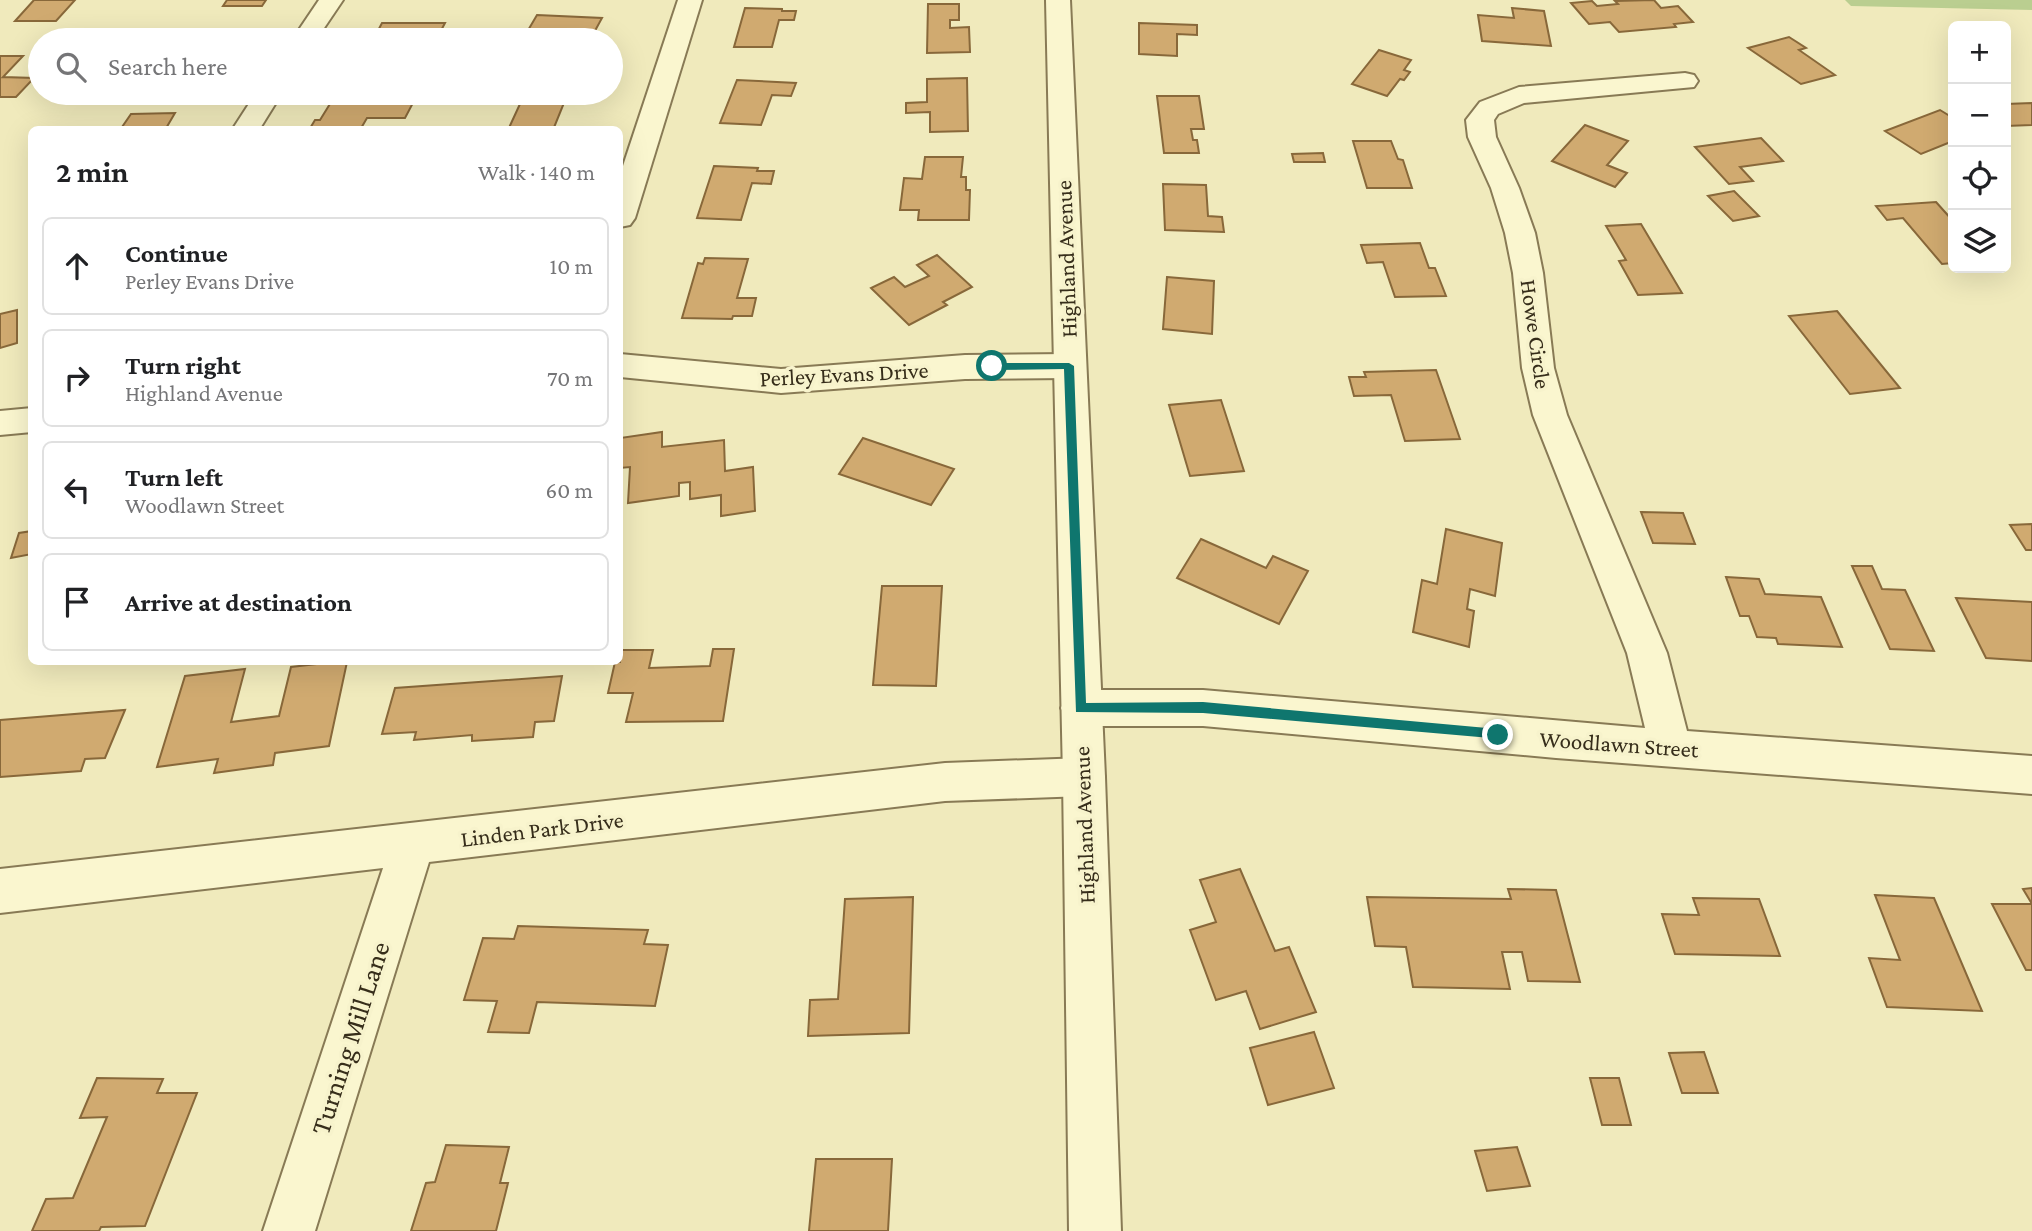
<!DOCTYPE html>
<meta charset="utf-8">
<style>
:root{--surface:#fff;--page:#f6f6f6;--text:#202124;--muted:#757577;--line:#e0e0e0}
body{margin:0;font-family:"Crimson Pro",serif;background:var(--page);color:var(--text)}
.controls{position:absolute;right:21px;top:21px;display:grid;overflow:hidden;border-radius:10px;box-shadow:0 7px 28px #0002}
.controls button{width:63px;height:63px;display:grid;place-items:center;padding:0;border:0;border-bottom:2px solid var(--line);background:var(--surface);color:var(--text);font:35px sans-serif}
.stop{position:absolute;width:21px;height:21px;margin:-16px;border:5px solid #0f766e;border-radius:50%;background:#fff}
.stop.end{background:#0f766e;border-color:#fff;box-shadow:0 2px 7px #0008}
.list{margin:0;padding:0;list-style:none}
h2{display:flex;justify-content:space-between;align-items:center;height:91px;margin:0;padding:0 28px;font-size:30px}
h2 small{font-size:23px;font-weight:400;color:var(--muted)}
.list li{display:grid;grid-template-columns:46px 1fr auto;gap:21px;align-items:center;box-sizing:border-box;height:98px;margin:0 14px 14px;padding:0 14px;border:2px solid var(--line);border-radius:10px}
.list b{display:block;font-size:26px;white-space:nowrap}
.list p{margin:0;font-size:23px;white-space:nowrap;color:var(--muted)}
.list em{font-size:23px;font-style:normal;color:var(--muted)}
.icon{flex:none;width:38px;height:38px;fill:none;stroke:currentColor;stroke-width:2;stroke-linecap:round;stroke-linejoin:round}
.map{position:relative;flex:none;width:2032px;height:1231px;overflow:hidden}
.search{position:absolute;background:var(--surface);box-shadow:0 7px 28px #0002;left:28px;top:28px;width:595px;height:77px;display:flex;align-items:center;gap:18px;box-sizing:border-box;padding:0 24px;border-radius:38px;color:var(--muted);font-size:26px}
.panel{position:absolute;background:var(--surface);box-shadow:0 7px 28px #0002;left:28px;top:126px;width:595px;height:539px;border-radius:10px}
.map>svg:first-child{display:block}
</style>
<div class="map">
<svg width="2032" height="1231" viewBox="0 0 2032 1231">
<rect width="100%" height="100%" fill="#f0eabc"/>
<!-- green -->
<polygon fill="#bace90" points="1845,0 2032,0 2032,10 1851,6"/>
<!-- building -->
<g fill="#d0aa70" stroke="#88683a" stroke-width="2">
<polygon points="34,0 75,0 56,21 15,21"/>
<polygon points="227,0 266,0 262,6 223,6"/>
<polygon points="1654,0 1661,8 1678,6 1693,22 1674,24 1676,27 1619,32 1610,22 1589,24 1571,3 1592,1 1597,6 1618,4 1615,1"/>
<polygon points="928,4 959,4 959,20 950,20 950,28 969,27 970,52 927,53"/>
<polygon points="745,8 782,9 782,11 796,11 794,20 779,20 772,47 734,47"/>
<polygon points="1512,8 1544,11 1551,46 1482,41 1478,15 1514,18"/>
<polygon points="537,15 602,18 590,40 549,40 553,33 527,32"/>
<polygon points="382,23 445,23 436,40 373,40"/>
<polygon points="1139,23 1197,25 1197,35 1177,34 1177,56 1139,54"/>
<polygon points="191,34 231,34 226,40 186,40"/>
<polygon points="1789,37 1806,48 1799,50 1835,75 1801,84 1748,48"/>
<polygon points="1379,50 1411,60 1404,70 1410,72 1404,80 1400,79 1387,96 1352,84"/>
<polygon points="0,56 23,56 3,77 34,78 16,97 0,97"/>
<polygon points="967,78 968,131 930,132 930,112 906,113 906,103 927,102 927,79"/>
<polygon points="737,80 796,83 791,96 772,95 761,125 720,123"/>
<polygon points="525,93 568,93 553,130 508,130"/>
<polygon points="1157,96 1199,96 1204,129 1191,129 1193,140 1197,140 1199,153 1164,153"/>
<polygon points="333,99 415,99 405,118 367,118 360,130 309,130 315,120 320,120"/>
<polygon points="2032,103 2032,125 2006,126 2006,104"/>
<polygon points="1940,110 1953,118 1953,141 1921,154 1885,131"/>
<polygon points="175,113 165,130 120,130 131,114"/>
<polygon points="1585,125 1628,141 1607,165 1627,173 1615,187 1552,161"/>
<polygon points="1761,138 1783,161 1740,167 1753,181 1729,184 1695,147"/>
<polygon points="1353,141 1391,141 1398,159 1403,160 1412,188 1367,188"/>
<polygon points="1323,153 1325,162 1294,162 1292,154"/>
<polygon points="925,157 963,157 961,177 966,177 966,190 970,190 969,220 918,220 919,210 900,210 904,178 922,179"/>
<polygon points="714,166 758,168 757,171 774,171 771,184 752,183 741,220 697,218"/>
<polygon points="1163,184 1206,185 1208,216 1222,217 1224,232 1165,230"/>
<polygon points="1734,191 1759,216 1733,221 1708,196"/>
<polygon points="1936,202 1953,221 1953,263 1942,264 1903,218 1887,220 1876,206"/>
<polygon points="1641,224 1682,293 1638,295 1619,261 1626,260 1606,226"/>
<polygon points="1420,243 1429,268 1435,268 1446,296 1395,297 1383,262 1367,263 1361,245"/>
<polygon points="937,255 972,287 943,302 947,305 909,325 871,288 894,277 905,287 929,276 917,265"/>
<polygon points="705,258 748,259 737,298 756,298 752,316 733,316 732,319 682,318 698,263 703,264"/>
<polygon points="1167,277 1214,281 1212,334 1163,329"/>
<polygon points="17,310 17,343 0,348 0,314"/>
<polygon points="1837,311 1900,388 1850,394 1789,316"/>
<polygon points="1436,370 1460,439 1405,441 1391,395 1354,396 1349,377 1366,377 1364,372"/>
<polygon points="1221,400 1244,471 1190,476 1169,405"/>
<polygon points="662,432 662,447 724,440 725,471 753,467 755,511 721,516 721,495 690,499 690,482 679,483 679,496 628,503 630,467 620,468 620,438"/>
<polygon points="863,438 954,469 931,505 839,474"/>
<polygon points="1641,512 1683,513 1695,544 1653,543"/>
<polygon points="2032,524 2032,550 2026,550 2010,525"/>
<polygon points="1446,529 1502,543 1495,596 1470,589 1467,609 1474,611 1469,647 1413,632 1422,580 1437,584"/>
<polygon points="32,531 32,554 11,558 19,533"/>
<polygon points="1201,539 1266,568 1273,556 1308,571 1279,624 1177,578"/>
<polygon points="1852,566 1872,566 1882,589 1905,590 1934,651 1890,649"/>
<polygon points="1726,577 1759,579 1765,594 1821,597 1842,647 1778,644 1776,638 1757,637 1749,616 1740,616"/>
<polygon points="882,586 942,586 936,686 873,685"/>
<polygon points="1956,598 2032,602 2032,661 1986,658"/>
<polygon points="713,649 734,649 723,721 626,722 633,693 608,693 615,662 620,662 620,650 653,650 649,668 710,666"/>
<polygon points="334,662 347,662 329,746 275,753 273,765 214,773 218,759 157,767 185,676 245,669 231,722 279,716 291,667"/>
<polygon points="562,676 554,721 535,722 533,737 472,741 472,735 414,740 416,732 382,734 395,688"/>
<polygon points="125,710 105,758 85,759 81,771 0,777 0,720"/>
<polygon points="1240,869 1275,951 1289,947 1316,1012 1260,1029 1246,991 1216,1000 1190,930 1216,922 1200,880"/>
<polygon points="2032,888 2032,970 2026,970 1992,904 2032,904 2023,889"/>
<polygon points="1508,889 1556,890 1580,982 1528,981 1522,952 1502,952 1510,989 1413,987 1406,947 1375,946 1367,897 1511,899"/>
<polygon points="1875,895 1934,898 1982,1011 1887,1007 1869,958 1900,960"/>
<polygon points="913,897 909,1033 808,1036 810,1000 838,999 845,899"/>
<polygon points="1693,898 1759,899 1780,956 1675,954 1662,914 1699,915"/>
<polygon points="518,926 648,930 644,944 668,945 655,1006 537,1002 529,1033 488,1032 497,1001 464,1000 483,938 514,939"/>
<polygon points="1314,1032 1334,1088 1268,1105 1250,1048"/>
<polygon points="1704,1052 1718,1093 1682,1093 1669,1053"/>
<polygon points="97,1078 163,1079 157,1093 197,1093 145,1226 101,1227 99,1231 32,1231 46,1199 73,1198 107,1117 80,1118"/>
<polygon points="1590,1078 1619,1078 1631,1125 1602,1125"/>
<polygon points="446,1145 509,1147 500,1183 508,1183 496,1231 411,1231 426,1183 435,1182"/>
<polygon points="1517,1147 1530,1186 1487,1191 1475,1151"/>
<polygon points="816,1159 892,1159 888,1231 809,1231"/>
</g>
<g fill="none" stroke-linecap="round" stroke-linejoin="round">
<!-- minor casing -->
<g stroke="#887a55" stroke-width="4">
<g id="minor">
<polygon points="319,0 343,0 316,40 292,40"/>
<polygon points="678,0 702,0 635,218 630,225 620,227 620,175"/>
<polygon points="1685,73 1694,75 1698,81 1694,87 1524,103 1498,114 1494,120 1496,137 1519,188 1535,233 1543,273 1554,368 1567,415 1667,653 1687,731 2032,756 2032,794 1556,758 1203,726 1081,726 1067,721 1061,708 1067,695 1081,690 1203,690 1645,728 1627,653 1533,415 1522,368 1513,273 1505,233 1491,188 1468,137 1466,120 1480,102 1519,87"/>
<polygon points="256,93 282,93 259,130 232,130"/>
<polygon points="1069,354 1081,358 1085,366 1081,374 1069,378 965,379 781,393 620,377 620,354 781,369 965,355"/>
<polygon points="32,408 32,432 0,435 0,411"/>
<polygon points="1084,758 1099,763 1105,777 1099,791 1084,796 945,801 429,862 315,1231 263,1231 383,868 0,913 0,869 945,763"/>
</g>
</g>
<!-- tertiary casing -->
<g stroke="#887a55" stroke-width="4">
<polygon id="tertiary" points="1046,0 1070,0 1105,777 1121,1231 1069,1231 1063,777"/>
</g>
<!-- minor -->
<use href="#minor" fill="#faf6cf" fill-rule="evenodd"/>
<!-- tertiary -->
<use href="#tertiary" fill="#faf6cf" fill-rule="evenodd"/>
</g>
<!-- route -->
<polygon fill="#0f766e" points="1069,363 1074,366 1086,703 1203,702 1498,729 1504,735 1502,739 1203,713 1076,712 1064,369 992,370 987,366 992,363"/>
<g text-anchor="middle" dominant-baseline="central" stroke-width="7" stroke-linejoin="round" paint-order="stroke">
<!-- street labels -->
<g font-size="23" fill="#362d1a" stroke="#f7f3cc">
<text transform="translate(1066 259) rotate(-92)">Highland Avenue</text>
<text transform="translate(1536 334) rotate(82)">Howe Circle</text>
<text transform="translate(844 374) rotate(-3)">Perley Evans Drive</text>
<text transform="translate(1619 744) rotate(4)">Woodlawn Street</text>
<text transform="translate(1084 825) rotate(-92)">Highland Avenue</text>
<text transform="translate(542 829) rotate(-7)">Linden Park Drive</text>
</g>
<!-- near-street labels -->
<g font-size="28" fill="#362d1a" stroke="#f7f3cc">
<text transform="translate(350 1038) rotate(-72)">Turning Mill Lane</text>
</g>
</g>
</svg>
<div class="controls">
<button>+</button>
<button>−</button>
<button><svg class="icon" aria-label="locate" viewBox="0 0 24 24"><circle cx="12" cy="12" r="6"/><path d="M12 2v4M12 18v4M2 12h4M18 12h4"/></svg></button>
<button><svg class="icon" aria-label="layers" viewBox="0 0 24 24"><path d="M12 4l9 5-9 5-9-5zM3 14l9 5 9-5"/></svg></button>
</div>
<div class="stop" style="left:992px;top:366px"></div>
<div class="stop end" style="left:1498px;top:735px"></div>
<div class="search"><svg class="icon" aria-label="search" viewBox="0 0 24 24"><circle cx="10" cy="10" r="6"/><path d="M15 15l6 6"/></svg>Search here</div>
<section class="panel">
<h2>2 min<small>Walk · 140 m</small></h2>
<ul class="list">
<li><svg class="icon" aria-label="ahead" viewBox="0 0 24 24"><path d="M12 20V5M6 11l6-6 6 6"/></svg><div><b>Continue</b><p>Perley Evans Drive</p></div><em>10 m</em></li>
<li><svg class="icon" aria-label="right" viewBox="0 0 24 24"><path d="M7 20v-9h11M14 6l5 5-5 5"/></svg><div><b>Turn right</b><p>Highland Avenue</p></div><em>70 m</em></li>
<li><svg class="icon" aria-label="left" viewBox="0 0 24 24"><path d="M17 20v-9H6M10 6l-5 5 5 5"/></svg><div><b>Turn left</b><p>Woodlawn Street</p></div><em>60 m</em></li>
<li><svg class="icon" aria-label="arrive" viewBox="0 0 24 24"><path d="M6 21V4h12l-3 4 3 4H6"/></svg><div><b>Arrive at destination</b></div></li>
</ul>
</section>
</div>
